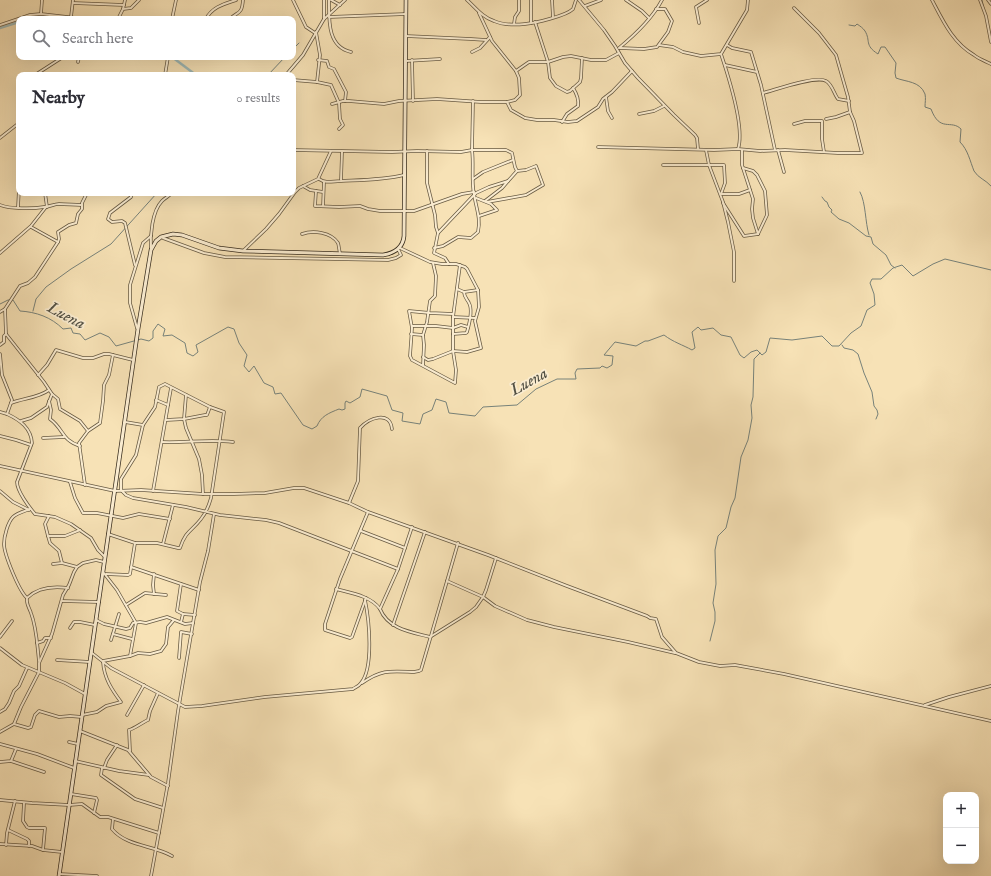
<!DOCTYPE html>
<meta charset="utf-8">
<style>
:root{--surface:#fff;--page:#f7f7f7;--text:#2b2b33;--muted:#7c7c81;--line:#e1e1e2}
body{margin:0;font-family:"IM FELL English",serif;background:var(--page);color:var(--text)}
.controls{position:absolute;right:12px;bottom:12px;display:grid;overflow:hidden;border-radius:8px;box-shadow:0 4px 16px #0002}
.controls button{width:36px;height:36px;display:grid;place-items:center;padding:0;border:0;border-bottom:1px solid var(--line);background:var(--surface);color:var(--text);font:20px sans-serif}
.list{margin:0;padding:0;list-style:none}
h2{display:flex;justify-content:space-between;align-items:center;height:52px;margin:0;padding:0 16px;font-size:17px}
h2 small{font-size:13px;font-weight:400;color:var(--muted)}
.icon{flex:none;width:22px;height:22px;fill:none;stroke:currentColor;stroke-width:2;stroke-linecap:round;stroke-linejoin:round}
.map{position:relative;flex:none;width:991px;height:876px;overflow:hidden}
.search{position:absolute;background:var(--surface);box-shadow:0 4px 16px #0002;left:16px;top:16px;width:280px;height:44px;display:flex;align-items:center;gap:10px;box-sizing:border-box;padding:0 14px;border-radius:8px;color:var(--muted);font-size:15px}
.panel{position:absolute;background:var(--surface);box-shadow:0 4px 16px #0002;left:16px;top:72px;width:280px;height:124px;border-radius:8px}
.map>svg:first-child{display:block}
</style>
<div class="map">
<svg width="991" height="876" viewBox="0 0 991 876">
<rect width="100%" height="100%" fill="#f7e2b6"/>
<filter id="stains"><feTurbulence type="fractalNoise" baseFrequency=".005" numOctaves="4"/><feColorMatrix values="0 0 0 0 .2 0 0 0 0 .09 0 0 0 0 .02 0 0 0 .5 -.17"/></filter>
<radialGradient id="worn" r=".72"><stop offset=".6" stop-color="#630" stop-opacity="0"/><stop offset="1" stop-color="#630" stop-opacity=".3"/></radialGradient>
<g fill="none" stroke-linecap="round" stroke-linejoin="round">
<!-- stream -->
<g stroke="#77827a" stroke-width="1">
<polyline points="982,0 984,9"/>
<path d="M849,25l6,1 2,-2c3,2 6,4 8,7 6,10 -1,14 13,23l3,-7h4l11,16 -1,10 1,5c10,4 24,3 29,16 1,5 0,8 0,13l6,2c9,24 20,10 30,20l-1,13c8,8 10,19 14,29 4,7 12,9 17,15"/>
<polyline points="293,49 299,43"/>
<polyline points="268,75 285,57"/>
<path d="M860,192c6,11 5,30 9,43"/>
<polyline points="822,197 825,201 827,202 829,207 832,210 831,212 839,219 849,223 866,236 871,237 873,244 886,255 891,265 895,268"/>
<path d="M0,304l8,-4h5l7,11c16,1 31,6 43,18l8,-1 2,5 7,1 5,6 15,-7 9,4 7,9 25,-7 8,2 4,-3v-7l5,-7 7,5 -2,7 9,-1 13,8 2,10 6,3 5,-4 -2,-7 32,-18 6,2 5,14 8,12 -3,11 5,6 5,-6 10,17 9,4 2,7 6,-1 22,32 9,4 5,-3c4,-10 12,-13 22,-17l3,1 3,-1v-6l1,-2 4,2 10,-6 2,-8 25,7 5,14 11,3 -1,8 18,3 3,-10 9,-4 4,-11 10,3 3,11 26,3 8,-9 34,-2 19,-16 21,-10h19l-1,-6 2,-4 23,-1 2,-2 5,2 5,-3 1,-9 -9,-1 11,-13 21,4 9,-5h3l16,-6c9,7 19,10 28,15l3,-2 -3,-16 6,-5 3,3 12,-2 8,7 10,2 9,18 4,3 7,-6 6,-2 5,5 4,-3 4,-14 22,2 30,-4 10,10h7l12,-13 10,-7 6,-16 8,-5 -1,-11 -4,-11 2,-4h9l12,-11 9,-3 11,11 20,-12 12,-5 46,11"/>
<polyline points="33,311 36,299 46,287 71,269 111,244 157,193"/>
<polyline points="842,345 844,348 853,350 858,354 864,373 872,392 874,406 877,410 878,414 876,419"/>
<polyline points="710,641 715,621 715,612 713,603 716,584 715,550 718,536 726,528 731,507 735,498 741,457 748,440 752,418 751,405 753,397 754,359 760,353"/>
</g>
<!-- canal -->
<g stroke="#a1bbb8" stroke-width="2.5">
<polyline points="30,19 40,18 53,19"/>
<polyline points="0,28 19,22"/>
<polyline points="172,57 196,75"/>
</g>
<!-- street casing -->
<g stroke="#675a43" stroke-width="3.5">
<g id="street">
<polyline points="293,0 306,27 315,33"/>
<polyline points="324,0 324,19"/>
<path d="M329,0c0,19 -2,47 22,52"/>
<polyline points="331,0 340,5"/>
<path d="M467,0c9,8 15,17 27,21 9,4 21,4 31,3 10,-1 41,-8 48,-15 1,-3 2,-6 3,-9"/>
<polyline points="531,0 531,23"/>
<polyline points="552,0 553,17"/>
<polyline points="579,0 604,30 615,46 625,63 638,78 674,115 695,135 697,138 698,149"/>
<polyline points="626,0 642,11 649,18"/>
<path d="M932,0c11,21 21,43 42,55 5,4 11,6 17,9"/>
<polyline points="980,0 986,16 991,42"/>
<polyline points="988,0 991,4"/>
<polyline points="73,3 124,5"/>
<polyline points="585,6 601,0"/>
<polyline points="123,9 131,8 139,0"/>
<polyline points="41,14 42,0"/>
<polyline points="71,17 73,0"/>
<polyline points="329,17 406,14"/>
<polyline points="118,19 123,9 125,0"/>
<polyline points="172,19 176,0"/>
<path d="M206,19c6,-12 18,-15 30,-19"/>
<path d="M230,19c8,-8 12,-4 13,-19"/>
<polyline points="535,22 548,62 550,78 556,86 567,92 570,91 580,82 581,78 582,58"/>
<polyline points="699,23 696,7 707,0"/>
<polyline points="514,24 515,17 519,11 519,0"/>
<polyline points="0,25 30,15 41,14 85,19"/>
<polyline points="316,32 320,55 317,82 331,85 339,103 340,119 343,125 339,129"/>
<polyline points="406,36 471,39 486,40"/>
<polyline points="659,45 673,47 683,52 701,56 721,54 747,10 748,0"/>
<polyline points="727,45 732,48 751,52 761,85 775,150"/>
<path d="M619,48c17,-14 33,-29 43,-48"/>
<polyline points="620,48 644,49 657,47 668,32 672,21 665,9 656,9"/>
<polyline points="472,52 480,48 490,37"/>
<path d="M721,54c7,21 24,75 17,95"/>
<polyline points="318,60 327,61 329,67 334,69 346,92 345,101"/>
<polyline points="412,60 413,101"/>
<polyline points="406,61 440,59"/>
<polyline points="78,62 79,57"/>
<polyline points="725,65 757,72"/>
<polyline points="516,71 529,62 548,62 563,57 571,56 591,60 606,60 619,53"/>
<polyline points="35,75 63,57"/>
<polyline points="165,75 168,57"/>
<polyline points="286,75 303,55 324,19 345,0"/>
<polyline points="293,80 317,82"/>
<path d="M763,93c12,-3 53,-18 63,-12 6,3 8,13 12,18l11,2"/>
<polyline points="293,96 294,107"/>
<polyline points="606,97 608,111 612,118"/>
<polyline points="507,102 511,110 525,118 537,120 554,120 568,122 577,121 598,107 603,99 612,92 632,71"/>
<polyline points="332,104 343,101 349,101 384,104 399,101 437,99 481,102 507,102 515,100 520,95 519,78 516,71 492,41 479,13"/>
<polyline points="639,114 654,111 664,106"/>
<polyline points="826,119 836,117 850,112"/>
<path d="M562,122l5,-8 11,-8c1,-7 -1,-12 -5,-18"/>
<polyline points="794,124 805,121 822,121 822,139 824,152"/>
<polyline points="0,138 19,123"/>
<polyline points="598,147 714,150 738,149 760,151 785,150 838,153 862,153 854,121 850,112 848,97 836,55 819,33 794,8"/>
<polyline points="293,150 392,152 417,151 461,152 472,150 506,150 512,153 515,167 517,171"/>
<polyline points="706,150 709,165 723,202 728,222 734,252 734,281"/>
<polyline points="742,150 742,165 753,199 752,209 753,218 758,234"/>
<polyline points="778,150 784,172"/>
<polyline points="427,151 427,183 435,215 436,227 438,233 434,253 445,258 449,264"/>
<polyline points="663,165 724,165 725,183 721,194"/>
<polyline points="743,168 753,171 757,175 765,191 767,215 758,234"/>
<path d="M319,179c7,5 14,2 22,2 21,-1 42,-1 63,-6"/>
<polyline points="473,179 483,172 513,160"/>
<polyline points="341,180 342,152"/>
<polyline points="303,186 310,190 323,192"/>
<polyline points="316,191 315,206 339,207 360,206 368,209 380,211 414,211 462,194 474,192"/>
<polyline points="45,193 47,207"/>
<polyline points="131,193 131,197 110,213 108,219 112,222 122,221 125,223 135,265"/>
<polyline points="721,194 739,194 750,190"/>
<polyline points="476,198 491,204 497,210 479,216"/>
<polyline points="487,202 526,195 543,185 536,166 526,170 517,171 508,181"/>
<polyline points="723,203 744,236 758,234"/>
<path d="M0,205c10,4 33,4 44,2 5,0 10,-3 15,-3 8,0 15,1 22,1"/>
<polyline points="323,206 324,182"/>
<polyline points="18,207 19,189"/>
<polyline points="31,227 58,242"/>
<polyline points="438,233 476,193 489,187 508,181 502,188 485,201"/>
<path d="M302,234c11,-4 29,-2 36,9 1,3 1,7 2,10"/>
<polyline points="163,238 204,253 225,257 388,260 396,258 401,255 398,249"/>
<polyline points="400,248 430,262 442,264 456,264 465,267 467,269 478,290 479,307 475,321 481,348 467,352 453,351 433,359 428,360 423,357"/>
<path d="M434,248l9,-2 15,-9 13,1 7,-6c3,-14 -2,-24 -4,-38 -3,-14 0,-29 -2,-44l1,-49"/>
<path d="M151,249c-1,-13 1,-38 11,-48 3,-3 7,-5 10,-8"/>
<polyline points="243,251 266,229 279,214 295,192 299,188 318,179 331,151"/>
<polyline points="0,253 31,226 46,207"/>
<polyline points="464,292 478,290"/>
<polyline points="0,312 5,309 20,286 28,283 35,277 58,242 59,239 58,232 69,225 76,223 78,214 82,209 82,203 87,193"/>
<polyline points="453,314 430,313 409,311 412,328 410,356 412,360 455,383 456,370 453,351 453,317 460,265"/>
<polyline points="453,317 475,318"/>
<polyline points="412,326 436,326 453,328 461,325 468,327"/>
<polyline points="137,328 130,303 130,285 143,243 151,236"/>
<polyline points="6,334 44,382 52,394 58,399 60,409 80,421 88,431"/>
<polyline points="411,334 423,335"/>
<path d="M453,334l13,-1 1,-1c2,-7 6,-22 2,-29 -2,-4 -5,-6 -5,-11l-7,-3"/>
<polyline points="0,345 4,342 4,336 6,334 5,309"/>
<path d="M0,354l2,21 10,25 -5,14c13,6 24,14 25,29l-15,39c0,9 12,25 18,32l20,3 16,7 20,14 7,12 7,7"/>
<polyline points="423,365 424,345 423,335 427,322 430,301 435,296 436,276 433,263"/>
<polyline points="38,375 47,365 56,350 83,358 93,358 104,354 109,354 133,360"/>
<polyline points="186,395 184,419 186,428 199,459 202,475 203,494"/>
<polyline points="156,400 168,405"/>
<path d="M49,401l2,9 -1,9c14,10 11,21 30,27"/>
<path d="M11,403c13,-5 27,-5 38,-13"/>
<polyline points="0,412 7,414"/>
<polyline points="166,420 184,419 205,415 207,415 210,407"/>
<polyline points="21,421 31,418 47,407 52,394"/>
<polyline points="125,422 143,425"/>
<polyline points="0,436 16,440 31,445"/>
<polyline points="43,438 64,437"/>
<path d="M162,442c24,1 47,-3 71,0"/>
<polyline points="0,466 115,491 141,490 203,494 234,494 265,493 294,488 304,488 349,503 368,512 488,555 567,586 647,616 650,618 656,619 662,637 676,653 699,662 720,666 735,665 784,674 991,721"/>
<polyline points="70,482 75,498 83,513 97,513 123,518 139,514 170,519"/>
<polyline points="85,485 79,443 88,431 100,423 103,401 104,385 109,375 113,355"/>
<polyline points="0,491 13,502 29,510"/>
<polyline points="153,491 171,388"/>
<path d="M349,503l9,-22 2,-53c9,-10 30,-18 32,1"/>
<path d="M412,527l-14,42 -18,40c8,20 31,23 50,28l40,-25 6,-5 7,-10 3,-7 10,-32"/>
<polyline points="361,531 405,548"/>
<polyline points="48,536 45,524 49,516"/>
<path d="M135,543h22l21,5h2c6,-18 12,-17 21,-29 5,-6 8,-14 10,-21l13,-86 -14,-5 -45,-23 -6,3 -4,20 -12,18 -7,30 -15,24v11l5,5 7,3 53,9 34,8 46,5 13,3 119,46"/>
<polyline points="458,543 447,581 483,597 495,606 527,620 554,627 628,642 675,653"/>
<polyline points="163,544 173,505"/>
<polyline points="62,563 59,551 50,543 48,536 65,536 80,530"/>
<polyline points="53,564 62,563 77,567"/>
<polyline points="131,567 199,590"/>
<polyline points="103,572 117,590 136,623 130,656"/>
<polyline points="106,574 128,575 130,574 135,543 108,534"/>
<polyline points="154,574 153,585 154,594"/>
<polyline points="181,584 177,611 183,614 181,622"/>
<path d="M336,589c15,4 35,7 44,20"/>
<path d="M27,598c-8,-7 -23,-44 -23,-54 0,-8 4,-22 9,-27 4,-4 12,-6 17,-8"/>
<polyline points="366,598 352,637 350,638 325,630 325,624 340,579 368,512"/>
<polyline points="62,601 99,602"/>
<polyline points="126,605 145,593 166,595"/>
<polyline points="183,614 195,615"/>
<polyline points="96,620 104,624 126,629 130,628 133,623 140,622 146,623 167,617 185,624 193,623"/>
<polyline points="393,625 425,532"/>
<polyline points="70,628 74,622 80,622 95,625"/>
<polyline points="113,634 132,639"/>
<polyline points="0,637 12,621"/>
<polyline points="111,640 119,614"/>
<polyline points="37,643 43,641 45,638 51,638"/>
<polyline points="0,648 22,665 65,683 85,694"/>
<path d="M92,653l19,15 74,39 17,-1 63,-9 88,-8c3,-2 6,-3 8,-6 13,-15 8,-64 4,-83"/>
<polyline points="179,658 181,632 192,634"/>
<polyline points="57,660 90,662"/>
<path d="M39,661c-2,-16 -2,-32 -8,-48 -2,-6 -5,-9 -4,-15 11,-11 26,-12 41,-10"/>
<polyline points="103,661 130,656 138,653 150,654 161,651 166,644 168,627 174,620"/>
<path d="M362,683c20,-14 29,-12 52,-11l5,-1 2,-1 26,-89"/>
<polyline points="925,705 949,697 991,686"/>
<polyline points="0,712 5,709 9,703 14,691 19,686 27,668"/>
<path d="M82,715l15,-3 9,-6 15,-4c-9,-12 -17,-24 -18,-40"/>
<polyline points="127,715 144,685"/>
<polyline points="14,724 21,707 39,672 39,663 52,634 63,595 69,585 74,572 77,567 83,563 96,560 104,562"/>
<polyline points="80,731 128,750 151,777 168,786"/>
<polyline points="0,732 14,724 28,728 31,727 35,715 39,711 59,717 70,716 82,717"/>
<polyline points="69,742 78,744"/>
<polyline points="0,744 37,754 74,768"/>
<path d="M130,751l-1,-21c5,-1 14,-8 19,-10l2,-9 8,-18"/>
<polyline points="11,761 44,772"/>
<polyline points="75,761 119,771 149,775"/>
<polyline points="0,762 11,761 16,749"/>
<polyline points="102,768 101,775 135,799 163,808"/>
<polyline points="104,768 107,760 117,745"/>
<polyline points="71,794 96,798 97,800 94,813"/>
<polyline points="0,800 32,803 69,805 82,804 100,817 108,817 159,833"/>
<polyline points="24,803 23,821 27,827 29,828 45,828 43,850"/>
<path d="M113,819l-1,10c15,18 42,16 60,27"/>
<polyline points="8,830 27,839 29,841 29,846"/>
<polyline points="0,844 32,846 43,850 62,852"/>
<polyline points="6,845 7,833 15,801"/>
<polyline points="59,874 97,876"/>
<polyline points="151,876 168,783 178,711 200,582 208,551 214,514"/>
</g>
</g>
<!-- secondary casing -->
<g stroke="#372c1d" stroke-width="4.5">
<path id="secondary" d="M59,876l79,-547 13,-79 5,-9 5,-4 12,-3 9,1 37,13 24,3 140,4c12,-2 20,-7 21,-19l2,-236"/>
</g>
<!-- street -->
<use href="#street" stroke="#faecd0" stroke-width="2"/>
<!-- secondary -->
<use href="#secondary" stroke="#faecd0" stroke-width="3"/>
</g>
<g text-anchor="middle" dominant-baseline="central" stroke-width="3.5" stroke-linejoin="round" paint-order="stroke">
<!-- water labels -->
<g font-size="17" font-style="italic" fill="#525044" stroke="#faecd0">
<text transform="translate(66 316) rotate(28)">Luena</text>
<text transform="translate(529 382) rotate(-29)">Luena</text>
</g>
</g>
<rect width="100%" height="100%" filter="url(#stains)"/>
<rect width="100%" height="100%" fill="url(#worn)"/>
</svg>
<div class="controls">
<button>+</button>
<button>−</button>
</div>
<div class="search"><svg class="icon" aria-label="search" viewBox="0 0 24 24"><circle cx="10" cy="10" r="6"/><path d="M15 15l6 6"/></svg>Search here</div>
<section class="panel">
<h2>Nearby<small>0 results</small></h2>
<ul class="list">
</ul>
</section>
</div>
